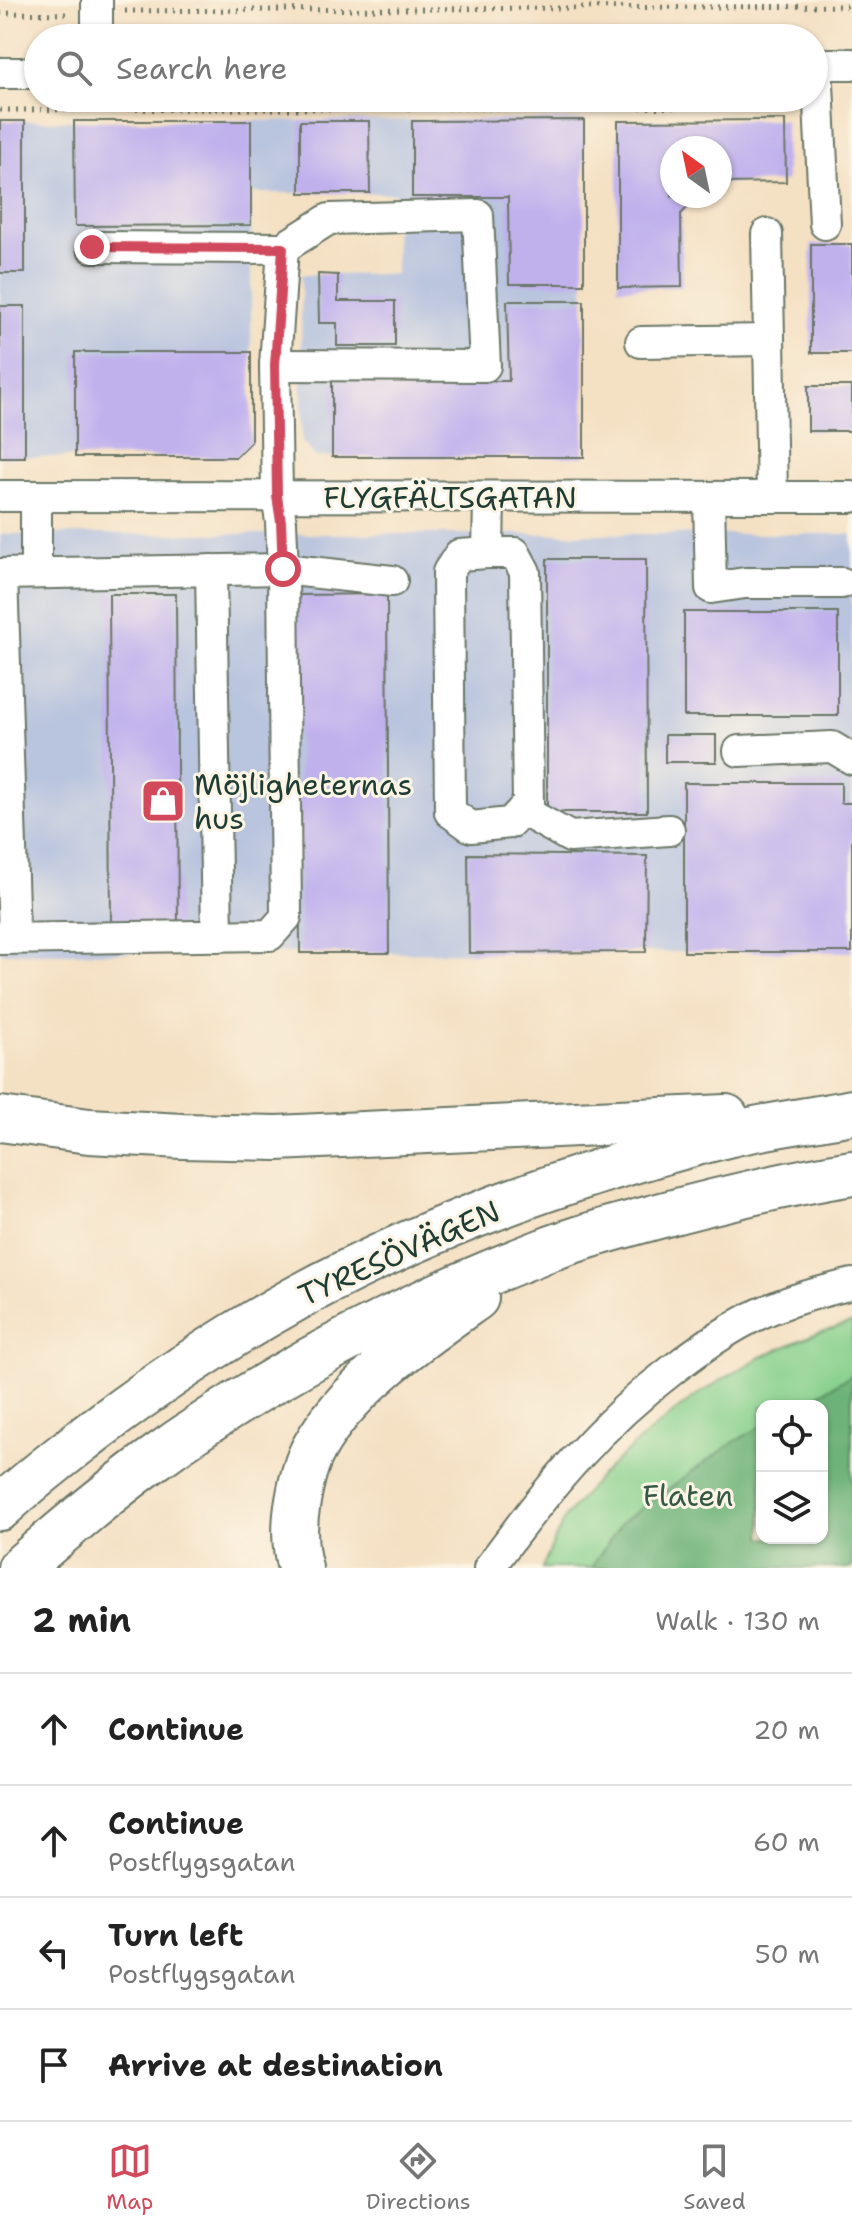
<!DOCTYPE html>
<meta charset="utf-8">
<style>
:root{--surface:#fff;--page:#f6f6f6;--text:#222;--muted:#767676;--line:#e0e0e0;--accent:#d1495b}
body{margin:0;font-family:"Shantell Sans",sans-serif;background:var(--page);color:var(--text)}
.controls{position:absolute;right:24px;bottom:24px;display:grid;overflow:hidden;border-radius:16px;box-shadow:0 2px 6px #0004}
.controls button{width:72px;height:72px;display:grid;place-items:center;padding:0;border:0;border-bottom:2px solid var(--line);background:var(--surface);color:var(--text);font:40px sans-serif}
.compass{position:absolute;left:660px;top:136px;width:72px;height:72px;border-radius:50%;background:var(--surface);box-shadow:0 2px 6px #0004;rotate:327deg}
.stop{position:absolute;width:24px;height:24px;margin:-18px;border:6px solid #d1495b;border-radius:50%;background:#fff}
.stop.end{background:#d1495b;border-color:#fff;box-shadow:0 2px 8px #0008}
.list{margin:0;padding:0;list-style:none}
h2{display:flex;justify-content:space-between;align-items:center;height:104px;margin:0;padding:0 32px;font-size:34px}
h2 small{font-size:26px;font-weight:400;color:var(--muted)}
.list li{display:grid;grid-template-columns:52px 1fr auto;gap:24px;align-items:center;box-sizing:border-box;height:112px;padding:0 32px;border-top:2px solid var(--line)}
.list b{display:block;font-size:30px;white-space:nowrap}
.list p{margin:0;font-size:26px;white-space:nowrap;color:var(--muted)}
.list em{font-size:26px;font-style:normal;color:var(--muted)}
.icon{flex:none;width:44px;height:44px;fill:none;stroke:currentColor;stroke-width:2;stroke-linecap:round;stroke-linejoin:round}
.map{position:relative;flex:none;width:852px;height:1568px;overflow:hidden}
.search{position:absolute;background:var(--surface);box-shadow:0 2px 6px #0004;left:24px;right:24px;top:24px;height:88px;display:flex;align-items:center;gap:20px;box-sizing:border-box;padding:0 28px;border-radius:44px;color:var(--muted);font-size:30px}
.sheet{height:552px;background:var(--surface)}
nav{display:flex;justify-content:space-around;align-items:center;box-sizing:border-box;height:112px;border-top:2px solid var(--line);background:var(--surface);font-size:22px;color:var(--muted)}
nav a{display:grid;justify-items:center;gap:4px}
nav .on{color:var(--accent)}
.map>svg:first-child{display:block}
</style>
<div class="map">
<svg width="852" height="1568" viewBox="0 0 852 1568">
<rect width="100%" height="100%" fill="#fcf5e5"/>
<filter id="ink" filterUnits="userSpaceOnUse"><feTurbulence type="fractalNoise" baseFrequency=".0125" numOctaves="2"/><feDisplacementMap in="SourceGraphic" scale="16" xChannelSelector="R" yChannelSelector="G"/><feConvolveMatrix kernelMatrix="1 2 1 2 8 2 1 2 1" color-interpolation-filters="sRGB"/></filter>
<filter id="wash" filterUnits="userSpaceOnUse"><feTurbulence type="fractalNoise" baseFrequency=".006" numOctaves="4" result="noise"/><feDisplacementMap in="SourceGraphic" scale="32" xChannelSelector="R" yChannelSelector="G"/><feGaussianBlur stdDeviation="1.8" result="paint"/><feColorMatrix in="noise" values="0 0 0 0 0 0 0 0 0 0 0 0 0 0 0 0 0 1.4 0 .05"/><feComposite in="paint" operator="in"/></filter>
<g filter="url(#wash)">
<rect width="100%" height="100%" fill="#f4e0c3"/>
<!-- industrial -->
<g fill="#b9c4de">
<polygon points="584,120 584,457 316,457 302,442 301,275 396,274 395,193 251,193 251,442 236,457 0,457 0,121"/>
<polygon points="0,534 852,534 852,933 684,952 0,953"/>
</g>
<!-- green -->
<path fill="#87d08c" stroke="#538660" stroke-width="2" fill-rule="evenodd" d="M852,1323v245h-310l23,-51 36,-42 46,-41 51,-40 61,-36 53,-23zM762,1406h60v132h-60z"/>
<!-- forest -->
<polygon fill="#6db278" stroke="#467856" stroke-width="2" points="852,1375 852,1568 591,1568 622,1522 734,1442 762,1426 762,1538 822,1538 822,1406 798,1406"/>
<g id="blocks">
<!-- building -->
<g fill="#c0b1ed">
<polygon points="584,120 584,284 509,284 508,197 412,197 412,121"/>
<polygon points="785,120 786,182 720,183 720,148 672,148 672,196 699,196 681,214 682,287 618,288 618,121"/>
<rect x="0" y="121" width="25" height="152"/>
<polygon points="74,121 251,121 251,225 75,226"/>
<polygon points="300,121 369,121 370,193 300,193"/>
<rect x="811" y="244" width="41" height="109"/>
<polygon points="318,274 338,275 338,301 395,301 395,346 337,346 337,323 319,323"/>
<polygon points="507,301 584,301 584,457 332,457 332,381 509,381"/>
<rect x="0" y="306" width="25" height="151"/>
<polygon points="75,352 251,352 251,442 236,457 75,457"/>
<rect x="808" y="386" width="44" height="45"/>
<polygon points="547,559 646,559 647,812 547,812"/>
<polygon points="109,594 176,594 178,931 111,931"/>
<polygon points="387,594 389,953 300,953 298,595"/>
<rect x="684" y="612" width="154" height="104"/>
<rect x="665" y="735" width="51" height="27"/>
<polygon points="684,783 841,783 841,803 852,803 852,952 684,952"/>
<polygon points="468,854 647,856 646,952 469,953"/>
</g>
</g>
</g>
<g filter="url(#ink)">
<use href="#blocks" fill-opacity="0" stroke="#6a7666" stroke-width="2"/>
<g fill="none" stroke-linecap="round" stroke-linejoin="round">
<!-- minor casing -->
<g stroke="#6a7666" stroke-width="34">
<g id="minor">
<polyline points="97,0 97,38"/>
<polyline points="814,64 852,64"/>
<polyline points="817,64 825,224"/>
<polyline points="0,73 38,73"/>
<polyline points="767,234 772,497"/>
<polyline points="641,342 768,340"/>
<polyline points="275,365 485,366 478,215 329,219 283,248"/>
<polyline points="0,496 852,497"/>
<polyline points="36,496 36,573"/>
<polyline points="709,498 711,588 745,583 842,583"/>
<polyline points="488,553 515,553 525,572 528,804 510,823 471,827 450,812 448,572 459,555 488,553 489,498"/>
<polyline points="211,570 217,936"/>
<polyline points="0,574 283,569 392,581"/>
<polyline points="2,574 14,938"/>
<polyline points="739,751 832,747 852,759"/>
<polyline points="522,810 570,837 669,830"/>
<polyline points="0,939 270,935 286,917 283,569 281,522 277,496 275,365 283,248 92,247"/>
<path d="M489,1568c57,-78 109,-142 187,-201 26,-20 53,-39 83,-53 30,-14 61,-22 93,-30"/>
</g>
</g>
<!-- highway casing -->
<g stroke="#6a7666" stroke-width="48">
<g id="highway">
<polyline points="0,1119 89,1131 182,1136 277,1138 726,1117"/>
<path d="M0,1508c30,-28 62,-52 94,-77 65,-49 132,-94 203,-133 134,-73 282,-125 430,-163 41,-10 84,-15 125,-23"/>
<path d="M20,1568c41,-36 83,-71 127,-104 120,-88 255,-158 394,-212 36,-14 73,-24 110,-34 66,-18 133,-34 201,-45"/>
<path d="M300,1568c-6,-21 -6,-45 -2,-67 3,-18 7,-37 16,-53 32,-60 107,-111 162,-150"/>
</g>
</g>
<!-- path -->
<g stroke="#6a7666" stroke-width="5" stroke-dasharray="2 6" stroke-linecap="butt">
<polyline points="125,11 852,6"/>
<polyline points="0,13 71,14"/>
<polyline points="0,110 791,107"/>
</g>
<!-- minor -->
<use href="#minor" stroke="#fff" stroke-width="30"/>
<!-- highway -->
<use href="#highway" stroke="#fff" stroke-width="44"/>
</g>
</g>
<g fill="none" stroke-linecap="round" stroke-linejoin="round" filter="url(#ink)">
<!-- route -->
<polyline stroke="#d1495b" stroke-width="10" points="92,247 283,248 275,365 277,496 281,522 283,569"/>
</g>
<!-- icons -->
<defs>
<g id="shop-square" transform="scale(2.3)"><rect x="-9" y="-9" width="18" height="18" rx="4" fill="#d1495b" stroke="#fcf5e5"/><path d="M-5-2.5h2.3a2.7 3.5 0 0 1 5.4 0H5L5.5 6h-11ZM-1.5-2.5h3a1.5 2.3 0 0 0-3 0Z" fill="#fff"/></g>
</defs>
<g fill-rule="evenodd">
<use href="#shop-square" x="163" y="801"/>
</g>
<g text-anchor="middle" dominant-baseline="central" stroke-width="6" stroke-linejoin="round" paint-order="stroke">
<!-- street labels -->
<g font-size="30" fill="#1f3d34" stroke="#fcf5e5">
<text x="450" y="497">FLYGFÄLTSGATAN</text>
<text transform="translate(399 1253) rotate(-24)">TYRESÖVÄGEN</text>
</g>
<!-- poi labels -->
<g font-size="30" fill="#1f3d34" stroke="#fcf5e5" text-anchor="start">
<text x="194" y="784">Möjligheternas<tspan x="194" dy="34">hus</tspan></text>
</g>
<!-- park labels -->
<g font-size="30" fill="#345a46" stroke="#fcf5e5">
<text x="688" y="1495">Flaten</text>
</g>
</g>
</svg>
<div class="controls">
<button><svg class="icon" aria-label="locate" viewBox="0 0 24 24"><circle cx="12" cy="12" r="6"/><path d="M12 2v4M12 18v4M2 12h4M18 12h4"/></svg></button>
<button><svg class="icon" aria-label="layers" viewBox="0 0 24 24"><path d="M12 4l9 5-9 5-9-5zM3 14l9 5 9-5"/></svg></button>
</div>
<svg class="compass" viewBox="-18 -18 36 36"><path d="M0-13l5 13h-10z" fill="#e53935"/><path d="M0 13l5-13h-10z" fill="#767676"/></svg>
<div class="stop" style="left:283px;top:569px"></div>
<div class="stop end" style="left:92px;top:247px"></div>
<div class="search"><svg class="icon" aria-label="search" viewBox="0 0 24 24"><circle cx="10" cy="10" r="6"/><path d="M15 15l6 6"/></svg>Search here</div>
</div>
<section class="sheet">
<h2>2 min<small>Walk · 130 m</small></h2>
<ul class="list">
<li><svg class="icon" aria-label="ahead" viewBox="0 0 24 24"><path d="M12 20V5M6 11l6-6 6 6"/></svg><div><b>Continue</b></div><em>20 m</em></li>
<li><svg class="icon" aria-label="ahead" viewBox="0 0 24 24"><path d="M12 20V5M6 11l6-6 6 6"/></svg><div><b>Continue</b><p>Postflygsgatan</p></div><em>60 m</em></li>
<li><svg class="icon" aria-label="left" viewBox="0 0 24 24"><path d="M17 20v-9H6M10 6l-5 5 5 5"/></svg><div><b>Turn left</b><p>Postflygsgatan</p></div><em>50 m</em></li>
<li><svg class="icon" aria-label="arrive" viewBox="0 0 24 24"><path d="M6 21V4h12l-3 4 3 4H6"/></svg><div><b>Arrive at destination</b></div></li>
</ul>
</section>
<nav>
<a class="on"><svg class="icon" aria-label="map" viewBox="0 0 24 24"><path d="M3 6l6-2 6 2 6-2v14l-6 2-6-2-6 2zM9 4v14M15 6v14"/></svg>Map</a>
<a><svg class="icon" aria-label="directions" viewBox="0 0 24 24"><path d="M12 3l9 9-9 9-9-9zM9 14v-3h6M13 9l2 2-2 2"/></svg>Directions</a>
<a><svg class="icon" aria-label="saved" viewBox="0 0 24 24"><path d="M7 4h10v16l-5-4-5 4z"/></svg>Saved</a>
</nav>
